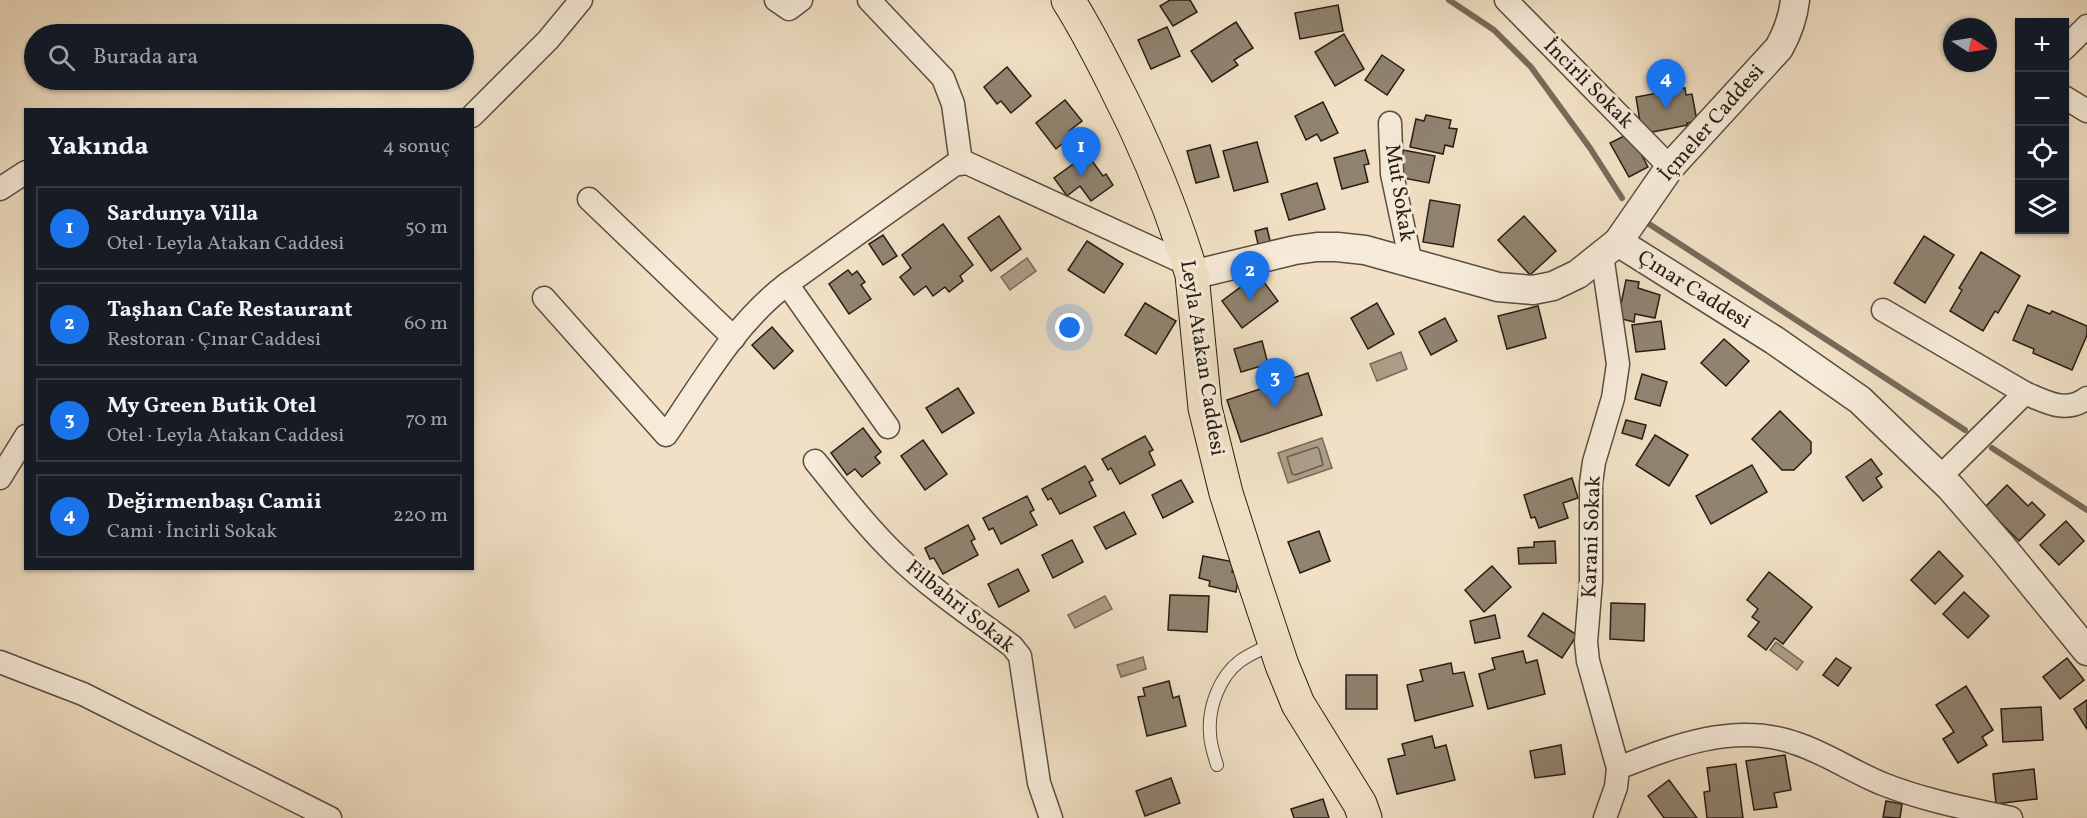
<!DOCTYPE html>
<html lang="tr">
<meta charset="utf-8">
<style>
:root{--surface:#171b24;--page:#242831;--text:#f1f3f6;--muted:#9ea1a6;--line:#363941;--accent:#1a73e8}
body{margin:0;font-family:Vollkorn,serif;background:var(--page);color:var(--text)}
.controls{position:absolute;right:18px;top:18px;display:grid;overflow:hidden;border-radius:0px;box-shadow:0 2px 4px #0004}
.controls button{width:54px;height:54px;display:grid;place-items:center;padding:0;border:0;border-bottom:2px solid var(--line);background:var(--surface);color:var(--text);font:30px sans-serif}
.compass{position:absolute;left:1943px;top:18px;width:54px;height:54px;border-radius:50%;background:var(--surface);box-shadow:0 2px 4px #0004;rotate:102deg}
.you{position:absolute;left:1070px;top:328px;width:21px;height:21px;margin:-15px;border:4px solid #fff;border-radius:50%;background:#1a73e8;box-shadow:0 0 0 9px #1a73e833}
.badge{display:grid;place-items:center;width:39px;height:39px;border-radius:50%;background:var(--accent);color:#fff;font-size:20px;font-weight:700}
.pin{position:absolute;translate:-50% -50px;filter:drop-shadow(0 2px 3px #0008)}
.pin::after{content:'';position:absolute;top:32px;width:21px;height:18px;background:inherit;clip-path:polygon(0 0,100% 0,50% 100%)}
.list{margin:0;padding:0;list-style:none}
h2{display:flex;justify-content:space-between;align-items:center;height:78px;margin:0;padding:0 24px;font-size:26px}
h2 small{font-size:20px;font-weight:400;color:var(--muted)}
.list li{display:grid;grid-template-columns:39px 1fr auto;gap:18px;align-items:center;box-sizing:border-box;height:84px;margin:0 12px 12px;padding:0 12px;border:2px solid var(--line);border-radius:0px}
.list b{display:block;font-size:22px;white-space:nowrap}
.list p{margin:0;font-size:20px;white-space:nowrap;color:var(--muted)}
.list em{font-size:20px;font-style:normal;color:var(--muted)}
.icon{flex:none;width:33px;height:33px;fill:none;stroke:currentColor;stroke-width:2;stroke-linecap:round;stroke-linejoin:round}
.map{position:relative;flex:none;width:2087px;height:818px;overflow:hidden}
.search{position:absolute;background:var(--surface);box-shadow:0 2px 4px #0004;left:24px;top:24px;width:450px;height:66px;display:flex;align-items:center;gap:15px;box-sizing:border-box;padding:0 21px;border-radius:33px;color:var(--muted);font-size:22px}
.panel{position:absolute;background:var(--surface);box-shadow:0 2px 4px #0004;left:24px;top:108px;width:450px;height:462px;border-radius:0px}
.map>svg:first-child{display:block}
</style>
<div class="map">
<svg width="2087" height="818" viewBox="0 0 2087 818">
<rect width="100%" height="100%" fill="#f1e0c5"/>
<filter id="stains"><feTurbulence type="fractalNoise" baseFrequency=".00333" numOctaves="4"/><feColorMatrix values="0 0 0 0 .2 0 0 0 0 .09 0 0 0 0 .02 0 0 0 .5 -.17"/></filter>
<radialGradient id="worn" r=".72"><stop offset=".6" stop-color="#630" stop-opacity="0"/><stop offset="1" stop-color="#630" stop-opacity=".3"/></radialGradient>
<!-- water -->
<g fill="#ac9e89" stroke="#766b5a" stroke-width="1.5">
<polygon points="1027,258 1036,271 1010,290 1001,277"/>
<polygon points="1401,352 1407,369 1377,381 1370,364"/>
<polygon points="1322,438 1332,468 1288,483 1278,453"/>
<polygon points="1105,596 1112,609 1075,628 1068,615"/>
<polygon points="1776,642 1803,662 1797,670 1770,650"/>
<polygon points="1143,657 1146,669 1121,677 1117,665"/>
</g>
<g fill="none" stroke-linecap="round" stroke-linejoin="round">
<!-- shore -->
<polygon stroke="#695e4e" stroke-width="1.5" points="1317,447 1319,449 1323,465 1295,475 1292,474 1287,457"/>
<!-- stream -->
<g stroke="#766b5a" stroke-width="6">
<polyline points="1449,0 1494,30 1531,67 1590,148 1622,198"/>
<polyline points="1646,222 1965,430"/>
<polyline points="1992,448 2087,510"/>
</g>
</g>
<!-- building -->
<g fill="#908370" stroke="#261e14" stroke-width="1.5">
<polygon points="1170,0 1190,0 1197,12 1173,26 1160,6"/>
<polygon points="1338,5 1343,31 1300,39 1295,13"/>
<polygon points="1236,22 1253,48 1234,60 1238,65 1212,82 1191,51"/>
<polygon points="1167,27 1180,56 1151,69 1138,40"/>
<polygon points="1344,34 1364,69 1335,86 1315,52"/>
<polygon points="1382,55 1404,70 1387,95 1365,80"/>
<polygon points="1007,67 1031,96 1011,113 1001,101 997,104 984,87"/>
<polygon points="1685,88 1686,95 1692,94 1697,121 1687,123 1688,125 1642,134 1636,97"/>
<polygon points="1065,100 1082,121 1069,131 1073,135 1056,149 1036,123"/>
<polygon points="1323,102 1338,133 1321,141 1317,134 1306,140 1295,116"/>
<polygon points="1426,115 1451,120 1449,128 1457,129 1453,147 1445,145 1443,154 1410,147 1416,119 1424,121"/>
<polygon points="1630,133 1648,167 1629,177 1610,143"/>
<polygon points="1257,142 1268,182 1234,191 1223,151"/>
<polygon points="1210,145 1219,177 1196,183 1187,151"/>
<polygon points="1365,150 1369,164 1364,165 1368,182 1342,189 1334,158"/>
<polygon points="1403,150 1435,156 1429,183 1398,177"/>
<polygon points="1087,154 1103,176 1106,174 1113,185 1091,201 1080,186 1067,196 1054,178"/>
<polygon points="1317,183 1325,209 1289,220 1281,194"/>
<polygon points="1430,200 1460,205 1453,247 1423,242"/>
<polygon points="999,216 1021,249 991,271 968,238"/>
<polygon points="1524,216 1556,251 1530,275 1498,240"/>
<polygon points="943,224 973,265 960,276 963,281 949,292 945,287 933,296 926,286 914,295 900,277 911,268 902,255"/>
<polygon points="1267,228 1271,245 1259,248 1255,231"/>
<polygon points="883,235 897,256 883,265 869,244"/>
<polygon points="1924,236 1954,255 1925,303 1894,283"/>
<polygon points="1087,241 1123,264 1104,293 1068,270"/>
<polygon points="1981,252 2020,276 1998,313 1995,311 1983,331 1950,311 1962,290 1959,288"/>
<polygon points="848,270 852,275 857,271 865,282 861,285 871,299 849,314 829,284"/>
<polygon points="1258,274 1278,301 1242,328 1222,301"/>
<polygon points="1626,280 1639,282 1638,288 1660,295 1655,318 1635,314 1634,322 1618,318"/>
<polygon points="1145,303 1176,321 1156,354 1125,335"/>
<polygon points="1377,303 1394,334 1368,349 1351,318"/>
<polygon points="2028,305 2050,314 2052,311 2087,326 2087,335 2072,370 2033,353 2034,349 2013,340"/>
<polygon points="1538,306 1546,338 1507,349 1498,316"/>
<polygon points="1445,318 1457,341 1431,355 1419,332"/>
<polygon points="1661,321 1665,349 1636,352 1632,325"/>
<polygon points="772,327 793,351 774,369 752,345"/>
<polygon points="1724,339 1749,361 1726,386 1701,363"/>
<polygon points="1262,341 1268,364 1241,372 1234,349"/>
<polygon points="1308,373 1322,415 1241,442 1227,400"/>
<polygon points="1642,374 1667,382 1660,406 1635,399"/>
<polygon points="958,388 974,413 942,433 926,408"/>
<polygon points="1780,411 1811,442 1811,453 1794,470 1782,470 1752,439"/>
<polygon points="1626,420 1646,425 1642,439 1622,433"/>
<polygon points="863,428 881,452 875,457 880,463 862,477 855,469 847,475 831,453"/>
<polygon points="1655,435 1688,455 1669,486 1636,465"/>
<polygon points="1145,436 1153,450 1149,452 1155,465 1120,484 1111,468 1108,470 1102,459"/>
<polygon points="923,440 947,474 925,490 901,456"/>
<polygon points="1871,459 1882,474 1876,478 1882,487 1863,501 1846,477"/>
<polygon points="1752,465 1767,492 1711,524 1696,496"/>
<polygon points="1085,466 1093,480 1089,482 1096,496 1060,514 1051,498 1048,500 1042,489"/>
<polygon points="1572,478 1578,498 1563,503 1568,518 1539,528 1535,517 1531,518 1524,495"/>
<polygon points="1181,480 1193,502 1163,518 1152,495"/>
<polygon points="2007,485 2028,506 2032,502 2045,515 2019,541 1985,507"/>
<polygon points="1027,496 1034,510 1030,512 1037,525 1001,544 993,528 989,530 983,518"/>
<polygon points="1124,512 1136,534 1106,549 1094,527"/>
<polygon points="2066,521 2084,541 2059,565 2040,545"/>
<polygon points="968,525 975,539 971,541 978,555 943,574 934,558 930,559 925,548"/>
<polygon points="1319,531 1330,561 1300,573 1288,542"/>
<polygon points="1072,540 1083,562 1053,578 1042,555"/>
<polygon points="1555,541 1556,563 1519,564 1518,548 1534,547 1534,542"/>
<polygon points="1939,551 1963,576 1935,604 1911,580"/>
<polygon points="1203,556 1234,562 1232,572 1239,574 1236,592 1209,586 1210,581 1199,578"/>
<polygon points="1492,566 1511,587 1484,612 1465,590"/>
<polygon points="1018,569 1029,591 999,607 988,584"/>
<polygon points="1769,572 1812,607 1783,644 1775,638 1766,650 1748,636 1759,622 1752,617 1758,609 1747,600"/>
<polygon points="1964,592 1989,616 1968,638 1943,614"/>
<polygon points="1170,595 1209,596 1207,632 1168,630"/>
<polygon points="1611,603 1645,604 1644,641 1610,639"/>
<polygon points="1543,613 1577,635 1562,658 1528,636"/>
<polygon points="1495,615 1500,638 1475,643 1470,621"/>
<polygon points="1523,651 1526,663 1537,660 1545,694 1488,709 1479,674 1495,669 1492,658"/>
<polygon points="1836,658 1851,668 1838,686 1823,675"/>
<polygon points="2067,658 2084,680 2060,699 2043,677"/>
<polygon points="1451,663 1453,674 1464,672 1473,706 1415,721 1407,685 1423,681 1420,670"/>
<rect x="1346" y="675" width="31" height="34"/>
<polygon points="1169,681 1173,698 1179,696 1186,726 1147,736 1138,697 1145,696 1143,688"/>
<polygon points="1966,686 1993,730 1982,737 1987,745 1958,763 1943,739 1954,732 1936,705"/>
<polygon points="2087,700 2087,729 2074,709"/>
<polygon points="2041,707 2043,740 2003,742 2001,709"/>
<polygon points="1432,736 1435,748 1446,745 1455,780 1397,794 1388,759 1405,755 1402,744"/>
<polygon points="1561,745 1565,774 1535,778 1530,751"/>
<polygon points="1785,755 1791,790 1774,793 1777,807 1754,810 1746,761"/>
<polygon points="1736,764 1743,818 1707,818 1704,792 1710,791 1707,768"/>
<polygon points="2034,769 2037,799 1996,804 1993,774"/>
<polygon points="1171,778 1180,803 1145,816 1136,791"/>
<polygon points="1669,780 1697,818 1664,818 1648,796"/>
<polygon points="1323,799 1329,818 1294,818 1291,809"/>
<polygon points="1886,801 1902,804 1900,818 1883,817"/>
</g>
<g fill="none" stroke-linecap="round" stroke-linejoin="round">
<!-- service casing -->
<g stroke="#594e40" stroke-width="14">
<path id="service" d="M1217,765c-3,-10 -7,-21 -7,-32 -2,-25 9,-56 30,-72 10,-7 22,-12 34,-18"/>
</g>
<!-- minor casing -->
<g stroke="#594e40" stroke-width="25">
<g id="minor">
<polyline points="776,0 789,9 801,0"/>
<polyline points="869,0 943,78 953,104 961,163"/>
<polyline points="1506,0 1670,167"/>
<polyline points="2064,49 2087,26"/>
<polyline points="2064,97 2087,111"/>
<polyline points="472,116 548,40 581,0"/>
<polyline points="1390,123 1392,174 1411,263"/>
<polyline points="0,189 26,172"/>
<polyline points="589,199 734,338"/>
<polyline points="1602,255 1618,364 1613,398 1594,462 1591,483 1591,581 1586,642 1588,661 1618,768 1616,787 1605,818"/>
<polyline points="787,284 888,427"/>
<path d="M544,298l122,137c36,-52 69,-112 121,-151l167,-119 13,-2 222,102"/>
<polyline points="1883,310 2025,393 1940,477"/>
<path d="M2025,393c21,9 41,21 62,5"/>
<path d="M815,461c26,32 51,65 81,94 35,34 77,62 116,91l8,10 19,127 12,35"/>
<polyline points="0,478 26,436"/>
<polyline points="0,662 83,694 330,818"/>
<path d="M1618,768c56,-22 117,-46 177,-25 31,10 58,29 88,41 40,16 86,25 128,34"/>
</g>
</g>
<!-- tertiary casing -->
<g stroke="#594e40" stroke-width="31">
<g id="tertiary">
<polyline points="1618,242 1774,340 1860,400 1951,488 2003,548 2087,651"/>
<path d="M1192,275l103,-25 22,-3h20l28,3 133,37 35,3 20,-4 25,-12 40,-32 52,-75 109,-119c9,-16 14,-30 16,-48"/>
</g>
</g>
<!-- primary casing -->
<g stroke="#261e14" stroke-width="35">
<path id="primary" d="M1068,0c17,27 32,56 46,84 32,62 58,125 78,191l13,133 21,85 28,88 28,84 16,39 62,100 5,14"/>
</g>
<!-- service -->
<use href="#service" stroke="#f6ebd9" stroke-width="12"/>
<!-- minor -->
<use href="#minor" stroke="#f6ebd9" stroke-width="22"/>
<!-- tertiary -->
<use href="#tertiary" stroke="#f6ebd9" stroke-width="28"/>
<!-- primary -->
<use href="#primary" stroke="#f1e0c5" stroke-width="33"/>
</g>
<g text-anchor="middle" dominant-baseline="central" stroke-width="6" stroke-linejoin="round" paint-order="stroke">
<!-- street labels -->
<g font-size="21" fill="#261e14" stroke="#f6ebd9">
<text transform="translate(1588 84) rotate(45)">İncirli Sokak</text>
<text transform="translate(1712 123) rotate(-49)">İçmeler Caddesi</text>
<text transform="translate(1399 193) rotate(81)">Mut Sokak</text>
<text transform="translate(1694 290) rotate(32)">Çınar Caddesi</text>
<text transform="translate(1202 358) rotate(81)">Leyla Atakan Caddesi</text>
<text transform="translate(1592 537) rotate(-88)">Karani Sokak</text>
<text transform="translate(960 607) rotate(39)">Filbahri Sokak</text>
</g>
</g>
<rect width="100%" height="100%" filter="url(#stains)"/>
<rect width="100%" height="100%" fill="url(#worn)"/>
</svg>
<div class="controls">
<button>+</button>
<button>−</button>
<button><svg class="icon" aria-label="locate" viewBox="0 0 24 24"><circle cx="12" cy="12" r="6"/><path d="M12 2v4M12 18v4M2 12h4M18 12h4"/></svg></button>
<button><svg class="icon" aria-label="layers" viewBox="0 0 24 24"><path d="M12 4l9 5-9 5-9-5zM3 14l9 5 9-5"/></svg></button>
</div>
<svg class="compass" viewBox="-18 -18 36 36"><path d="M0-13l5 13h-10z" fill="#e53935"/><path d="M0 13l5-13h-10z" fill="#9ea1a6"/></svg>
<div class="you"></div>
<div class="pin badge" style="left:1081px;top:177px">1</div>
<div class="pin badge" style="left:1250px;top:301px">2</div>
<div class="pin badge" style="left:1275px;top:408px">3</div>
<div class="pin badge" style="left:1666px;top:109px">4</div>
<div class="search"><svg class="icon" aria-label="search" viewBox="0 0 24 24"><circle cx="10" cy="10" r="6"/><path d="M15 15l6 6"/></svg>Burada ara</div>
<section class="panel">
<h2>Yakında<small>4 sonuç</small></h2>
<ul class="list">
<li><span class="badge">1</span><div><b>Sardunya Villa</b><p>Otel · Leyla Atakan Caddesi</p></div><em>50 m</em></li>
<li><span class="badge">2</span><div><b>Taşhan Cafe Restaurant</b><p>Restoran · Çınar Caddesi</p></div><em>60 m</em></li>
<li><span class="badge">3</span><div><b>My Green Butik Otel</b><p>Otel · Leyla Atakan Caddesi</p></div><em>70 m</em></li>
<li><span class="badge">4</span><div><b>Değirmenbaşı Camii</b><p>Cami · İncirli Sokak</p></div><em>220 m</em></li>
</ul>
</section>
</div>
